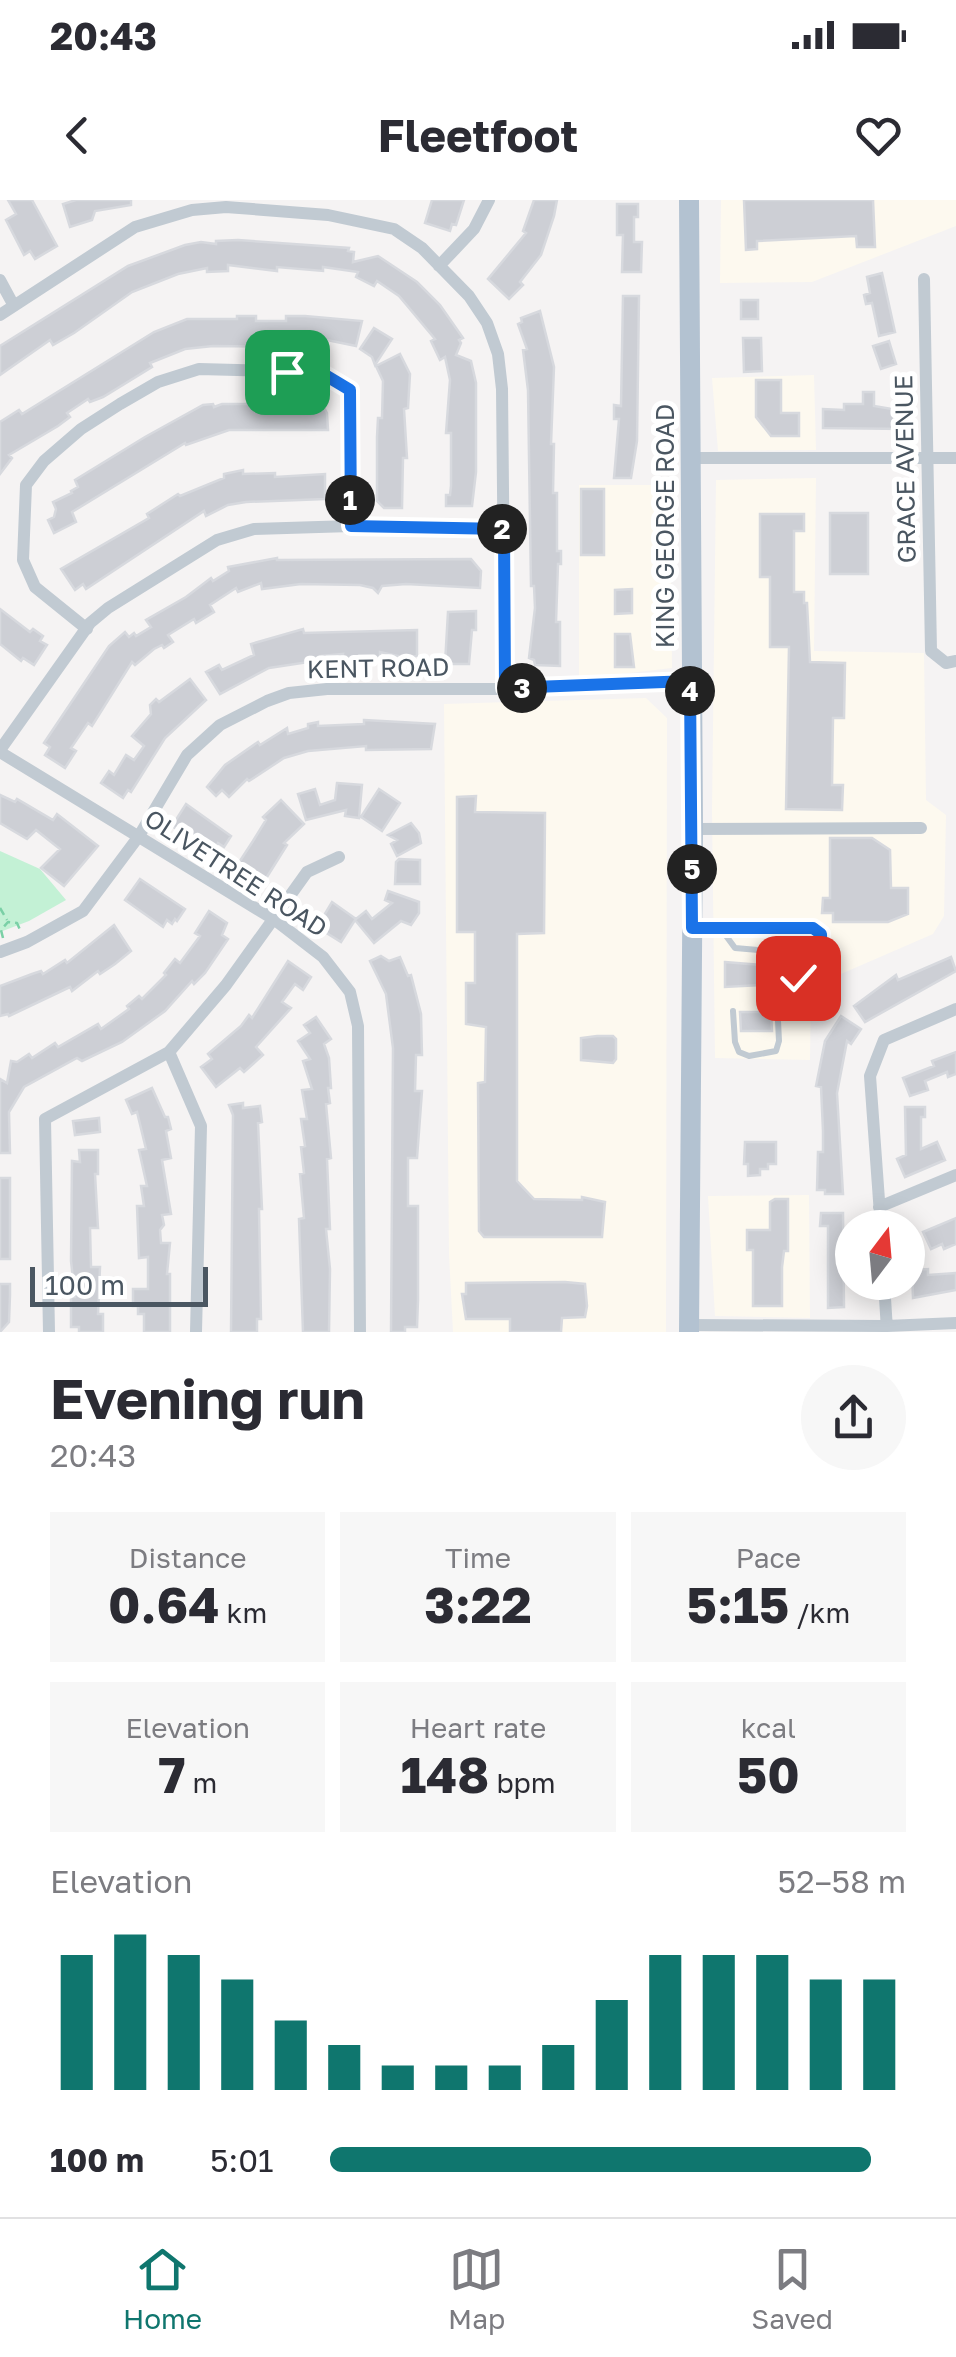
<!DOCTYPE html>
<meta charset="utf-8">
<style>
:root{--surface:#fff;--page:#f7f7f7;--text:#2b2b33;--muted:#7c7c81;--line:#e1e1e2;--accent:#0f766e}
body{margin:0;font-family:"Golos Text",sans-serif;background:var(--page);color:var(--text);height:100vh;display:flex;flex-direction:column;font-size:38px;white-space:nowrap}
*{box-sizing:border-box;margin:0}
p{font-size:32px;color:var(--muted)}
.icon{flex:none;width:55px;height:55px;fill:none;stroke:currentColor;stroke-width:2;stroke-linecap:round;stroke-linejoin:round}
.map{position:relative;height:1132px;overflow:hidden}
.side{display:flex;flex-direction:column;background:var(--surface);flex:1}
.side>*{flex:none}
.needle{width:65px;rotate:16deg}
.controls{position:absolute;left:835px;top:1010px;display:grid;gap:20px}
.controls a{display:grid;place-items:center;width:90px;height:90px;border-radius:50%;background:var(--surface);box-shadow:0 5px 25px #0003;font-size:50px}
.scale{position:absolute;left:30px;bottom:25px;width:178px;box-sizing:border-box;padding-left:10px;border:5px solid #4a5661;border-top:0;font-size:28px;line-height:35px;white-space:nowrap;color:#4a5661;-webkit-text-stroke:8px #fff;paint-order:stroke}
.pin{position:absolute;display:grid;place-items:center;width:85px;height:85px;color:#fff;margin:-42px;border-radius:20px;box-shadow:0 5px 15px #0006}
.km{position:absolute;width:50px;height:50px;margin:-25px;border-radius:50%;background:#222;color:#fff;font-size:28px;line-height:50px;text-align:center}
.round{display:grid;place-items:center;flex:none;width:105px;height:105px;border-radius:52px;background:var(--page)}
.overview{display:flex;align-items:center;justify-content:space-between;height:170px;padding:0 50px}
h1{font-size:55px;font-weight:700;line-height:75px}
.stats{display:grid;grid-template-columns:repeat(3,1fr);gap:15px;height:170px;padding:10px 50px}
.stats div{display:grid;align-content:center;border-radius:0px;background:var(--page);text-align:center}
.stats b{font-size:50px;font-weight:700}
.stats small{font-size:28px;font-weight:400}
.stats p{font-size:28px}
.chart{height:280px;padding:20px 50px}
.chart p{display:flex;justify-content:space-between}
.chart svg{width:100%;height:180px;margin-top:10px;stroke:var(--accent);stroke-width:6}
ul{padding:0 50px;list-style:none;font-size:32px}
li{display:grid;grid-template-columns:160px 120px 1fr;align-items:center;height:75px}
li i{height:25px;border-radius:12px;background:var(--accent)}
.status{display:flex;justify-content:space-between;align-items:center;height:70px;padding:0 50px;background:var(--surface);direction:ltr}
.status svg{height:28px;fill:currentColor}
header{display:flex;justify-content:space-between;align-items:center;height:130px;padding:0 50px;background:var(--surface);font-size:45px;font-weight:700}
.dock{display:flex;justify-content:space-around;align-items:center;height:140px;border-top:2px solid var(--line);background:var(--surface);font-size:28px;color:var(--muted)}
.dock a{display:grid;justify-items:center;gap:5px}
.dock .selected{color:var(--accent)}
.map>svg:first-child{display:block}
.commercial{fill:#fdf9ef}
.green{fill:#c3f1d5}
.building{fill:#cdcfd5;stroke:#d7d9de;stroke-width:2.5}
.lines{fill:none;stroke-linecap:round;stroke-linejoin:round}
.path{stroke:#7ad0a6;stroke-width:2.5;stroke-dasharray:8 5;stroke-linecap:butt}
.service{stroke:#c1cad2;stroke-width:6}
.minor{stroke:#c1cad2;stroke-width:12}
.primary{stroke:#b3c2d1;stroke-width:20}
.route-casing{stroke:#fff;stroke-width:20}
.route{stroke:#1a73e8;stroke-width:12}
.labels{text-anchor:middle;stroke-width:10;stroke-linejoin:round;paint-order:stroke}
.street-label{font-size:25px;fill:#4a5661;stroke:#fff}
</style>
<div class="status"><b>20:43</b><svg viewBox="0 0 49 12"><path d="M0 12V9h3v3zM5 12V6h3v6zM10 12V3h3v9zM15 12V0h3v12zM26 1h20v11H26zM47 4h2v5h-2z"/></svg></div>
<header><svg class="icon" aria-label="back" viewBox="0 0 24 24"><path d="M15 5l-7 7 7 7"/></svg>Fleetfoot<svg class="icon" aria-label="heart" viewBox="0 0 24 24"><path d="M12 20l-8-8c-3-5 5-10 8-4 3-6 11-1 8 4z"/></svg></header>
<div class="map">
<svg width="956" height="1132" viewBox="0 0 956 1132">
<rect width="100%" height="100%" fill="#f5f3f3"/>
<path class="commercial" d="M721,0H956V26L812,82L720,83Z
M814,175L816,250L718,251L712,178Z
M816,278L814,451L924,453L926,600L946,615L944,716L933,734L811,787L810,860L715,858L712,611L716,280Z
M579,285H670L672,468L579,479Z
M646,498L667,518L666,1132H453L449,1054L444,504Z
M809,995L810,1118L715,1116L708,996Z"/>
<path class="green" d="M0,651L40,669L66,700L29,721L0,732Z"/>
<path class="building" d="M8,0H32L57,46L35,59L30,51L24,55L6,20L16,14Z
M76,0H131V5L95,11L92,20L70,27L63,4Z
M432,0H464L456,25L452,24L450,31L425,23Z
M534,0H557L554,16L541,55L520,82L523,85L509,99L488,79L526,33L523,31Z
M744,0H873L875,47H857L856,36L757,41V49L746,50Z
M617,4H638V17H634V42H642L641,72H622L623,35H617Z
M238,40L349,48L348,51L354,52L353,62L378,56L417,82L440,105L463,138L459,140L461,143L456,155L471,161L476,183V272L472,306H446V295H450L451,286V233H446L450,180L445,157L440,160L431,141L435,139L399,96L377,81L374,86L356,77L358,72L323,67V71L277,67V71L228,65V71L207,72V68L178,74L132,92L74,133L53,145L50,140L0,175V146L128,66L185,45L201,42L216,44V41Z
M882,73L895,132L879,136L872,103L866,104L864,95L870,93L867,77Z
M623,96H639L637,241L631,278H614L619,219H614V205L621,206Z
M741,100H758V119H741Z
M540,111L554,167L551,244H554L553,293H557V351H561V364H558L556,422H560V466L535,465L534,460L529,458L535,408L534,386H531L528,190L523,150L527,149L518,124L522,122L521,118Z
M237,116H256V121H286V116H305L362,121L356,146L327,140L308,142L297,147L213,146L185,149L150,163L152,167L103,197L90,202L88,199L67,213L70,217L58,226L9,255L12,258L0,274V222L19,210L22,214L154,132L187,119H237Z
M374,128L392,139L375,165L372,157L360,149Z
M743,138H761L762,171L744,172Z
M889,141L896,164L881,169L873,146Z
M400,154L410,174L408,208L404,209L407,258H403L402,308H384L377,301V237L378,218H382L383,181L376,166Z
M756,180H781V213H799V236H771L756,217Z
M863,192H874V206L904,211V229L823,228V209L844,210V204H863Z
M213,204L214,207L222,204H322L327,213L328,230H229L186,245L185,243L72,312L76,322L54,333L48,320L54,317L56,309L53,302L72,293L71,291L78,287L75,280L145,237L203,205Z
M243,270V274L275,273V277L325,274V299L246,302L228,305L206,316L204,311L86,389L83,384L75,390L61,369L149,318L147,314L178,294L180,296L224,278V274Z
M581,289H604V355H581Z
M830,313H868V374H830Z
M760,314H804V331H794V392H804V403H807L810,462L845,463L844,518H833L832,585H843L842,610L786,609L789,447H770V377H760Z
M277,358V360L471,359L481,371L480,388L406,384L382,386L378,393L373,388L360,385L301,384L262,389L261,383L238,392L236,388L210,405L214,412L196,423L194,419L168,435L173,442L164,448L162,445L154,449L135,465L132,462L92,526L88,523L71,548L76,551L65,568L45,555L50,547L44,543L109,446L125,432L129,437L134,433L136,436L151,427L146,420L186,397L211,378L213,381L229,371L228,367Z
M632,389V413L615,414V390Z
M0,409L30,432L33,429L43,436L40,441L47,445L34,465L23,458L21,461L0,444Z
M476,411V430H472L469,464H445L448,412Z
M303,429L304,433L417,430V456L398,459V456L380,452V459L342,458L343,454L322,456V460L269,468L220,494L206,472L219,465L222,470L254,455L251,444Z
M615,434H630L634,467H615Z
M190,479L206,500L165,538L131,592L128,590L123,598L101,583L109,571L114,575L126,555L134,560L144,546L132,536L151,514L150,505L156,499L159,502Z
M364,520L435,524L431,549L366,550V546L308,551L284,558L249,581L247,579L229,597L222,590L216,596L207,587L225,565L258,542L260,545L287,528L288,534L308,528V524L318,522V526L364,524Z
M337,583L362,585L359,618L345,616L346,610L306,620L298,594L315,589L320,605L335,600Z
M379,589L400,603L382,631L361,617Z
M0,595L15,602L17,599L53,620L57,614L98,646L64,686L41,668L60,649L36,630L27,639L0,623Z
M476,596L475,612L545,613L544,733L517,734V981L534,999L582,1000V997L605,1002L602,1037H484L479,1031L478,883L485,882L486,827L466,824V783H475V732H457V597Z
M281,600L304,624L284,643L287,645L265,680L259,677L254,686L229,671L234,662L238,664L253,641L266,620L263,617Z
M186,604L231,636L224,647L218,643L213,652L172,626Z
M411,623L419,633L421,643L397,656L391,644L397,640L388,635Z
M830,638H872L890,650L891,688H908V714L888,722H833V713H822L823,698H830Z
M399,659L420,660V684H395L396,662Z
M140,679L185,709L177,721L175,719L172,724L167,720L163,727L125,700Z
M388,691L419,702V713L411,725L401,721L374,743L355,720L341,742L317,727L332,702L356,719L366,711L372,719L392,703L385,700Z
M209,711L227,723L222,735L228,739L205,773L194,784L192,781L165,811L122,842L82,861L77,858L24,887L9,912L10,953H0V879L7,883L11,861L17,862L29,854L32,858L55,843L58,847L98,824L101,829L129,809L127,806L139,796L142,799L166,775L164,773L175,759L180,763L200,736L195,733Z
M114,725L131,751L115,764L100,774L98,771L72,791L70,787L9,816L8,814L0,816V786L32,774L41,771L43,774L65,760L67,763Z
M381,756L389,761L400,757L408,776L411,775L421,814L422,855H416L415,891H422L417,958H408V1006H418V1100L417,1127H405V1132H391L393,848L386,794L370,761Z
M951,757L956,771L865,822L854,806L896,775L898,780Z
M288,761L311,777L303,790L295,784L282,802L291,808L256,847L263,855L244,872L240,868L216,887L201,867L212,859L208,854L241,826L249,815L252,818Z
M725,762L761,765V785L725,787Z
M740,812H771L772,831H741Z
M841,816L861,829L851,844L847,841L837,893L843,994H825V990H817L818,952H823V931L821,887L816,886L825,841Z
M316,817L331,839L324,844L329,858L331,888H328L330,903L326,904L331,958L327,959L330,1029H326L330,1069L329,1132H303L299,1019L304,1018L300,974L304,973L301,947L305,946L301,919H307L302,890L312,889L303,861L310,859L298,841L310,833L304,825Z
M597,836H613L616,839V859L613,863L581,860V838Z
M956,852V874L948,877L947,872L925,881L928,890L910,896L903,878L934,866L932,861Z
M152,888L165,917H168L171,929L166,931L171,958L162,960L171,1014L162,1015L164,1025L160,1030L161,1043H170L167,1074H170V1132H144V1114H138V1106H133V1089H148V1057L139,1058L137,1006H144L141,986H147L139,950L146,949L137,912L132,914L126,900Z
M243,903V908L260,906L262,922L258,923L262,1009H259L261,1119H257V1132H231L233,915L229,905Z
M905,907H925V917H921V949L937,942L945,960L905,977L897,959L906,955Z
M99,918L100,932L75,935L73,921Z
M745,942H776V964H768V969H760V975L748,976V964H744Z
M79,950H98V974H95L98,1028H90L91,1067H100L98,1114H103V1132H79V1127H71V1097H75L71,1061L72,961L80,962Z
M0,978H10V1059H0Z
M775,999H788V1051H784L782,1067V1106H753V1050H747V1030H770V1002Z
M821,1013H843L844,1107L828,1108V1026H820Z
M956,1018V1044L944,1049L942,1044L931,1049L923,1032Z
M928,1069V1075L956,1073V1090L913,1098L912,1070Z
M565,1082L585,1084L587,1106L585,1117L562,1118L561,1132H510V1119H466L462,1094H466V1083Z
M0,1084H10V1095L9,1122L0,1132Z"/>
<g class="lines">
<path class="path" d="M0,708L7,720
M3,738L1,730L8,722L17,723L21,732"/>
<path class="service" d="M697,728L721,729L735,748L770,751L772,790L777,800L779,841L776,851L749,856L739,852L735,842L733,811
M721,729L813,728L821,734V767L797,778"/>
<path class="minor" d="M439,66L474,29L489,0
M924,79L931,451L946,463L956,461
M0,80L14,106
M0,115L135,27L192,10L226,7L328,15L394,29L422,48L469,96L487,123L498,154L502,189L505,489
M691,258H956
M87,429L35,387L23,360L26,285L44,261L81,229L120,204L158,182L199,169L320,172L350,190L351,326
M0,550L90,423L108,408L217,340L254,329L351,326L503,329
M0,552L275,720L323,757L350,792L358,826L360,1132
M693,629L921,628
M0,752L27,742L83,711L139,636L187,555L220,525L267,501L289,493L327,489H505L690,481
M169,852L201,926L196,1132
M879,1007L956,975
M881,1028L870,876L884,840L956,809
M884,1082L887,1130
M689,1125L887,1126L956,1123
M49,1132L45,919L169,852L226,785L307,672L339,657"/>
<path class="primary" d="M689,0L693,629L689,1132"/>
</g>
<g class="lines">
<g class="route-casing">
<path id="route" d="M287,172H320L350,190L351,326L504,329L505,488L690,481L692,728H813L821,734L822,768L798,778"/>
</g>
<use href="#route" class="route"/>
</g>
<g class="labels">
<g class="street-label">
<text transform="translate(905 269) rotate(-91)" y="9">GRACE AVENUE</text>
<text transform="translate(665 326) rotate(-90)" y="9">KING GEORGE ROAD</text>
<text transform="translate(378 468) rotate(-1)" y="9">KENT ROAD</text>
<text transform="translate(236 673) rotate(33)" y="9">OLIVETREE ROAD</text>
</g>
</g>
</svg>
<div class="controls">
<a><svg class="needle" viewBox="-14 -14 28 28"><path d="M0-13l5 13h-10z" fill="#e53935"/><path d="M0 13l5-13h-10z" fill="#7c7c81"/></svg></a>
</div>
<div class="scale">100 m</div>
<div class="pin" style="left:287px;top:172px;background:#1e9e55"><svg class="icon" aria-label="arrive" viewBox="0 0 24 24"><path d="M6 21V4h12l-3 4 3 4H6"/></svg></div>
<div class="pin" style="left:798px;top:778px;background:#d93025"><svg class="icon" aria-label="check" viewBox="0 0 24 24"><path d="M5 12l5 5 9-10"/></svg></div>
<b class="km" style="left:350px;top:300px">1</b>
<b class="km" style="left:502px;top:329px">2</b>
<b class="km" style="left:522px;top:488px">3</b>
<b class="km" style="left:690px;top:491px">4</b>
<b class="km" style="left:692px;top:669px">5</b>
</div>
<section class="side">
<div class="overview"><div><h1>Evening run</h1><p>20:43</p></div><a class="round"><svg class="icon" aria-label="share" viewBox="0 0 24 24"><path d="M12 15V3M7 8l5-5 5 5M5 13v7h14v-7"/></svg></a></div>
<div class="stats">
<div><p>Distance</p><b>0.64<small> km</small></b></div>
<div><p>Time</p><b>3:22</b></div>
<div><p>Pace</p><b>5:15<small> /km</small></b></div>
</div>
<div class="stats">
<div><p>Elevation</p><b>7<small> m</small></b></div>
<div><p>Heart rate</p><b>148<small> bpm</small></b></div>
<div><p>kcal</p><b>50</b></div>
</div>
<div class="chart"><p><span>Elevation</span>52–58 m</p>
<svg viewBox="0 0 160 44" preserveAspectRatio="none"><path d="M5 44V11M15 44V6M25 44V11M35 44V17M45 44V27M55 44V33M65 44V38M75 44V38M85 44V38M95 44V33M105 44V22M115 44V11M125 44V11M135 44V11M145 44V17M155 44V17"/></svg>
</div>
<ul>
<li><b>100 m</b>5:01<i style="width:94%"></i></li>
</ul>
</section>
<nav class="dock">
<a class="selected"><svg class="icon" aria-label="home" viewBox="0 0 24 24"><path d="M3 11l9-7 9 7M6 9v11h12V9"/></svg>Home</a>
<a><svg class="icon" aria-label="map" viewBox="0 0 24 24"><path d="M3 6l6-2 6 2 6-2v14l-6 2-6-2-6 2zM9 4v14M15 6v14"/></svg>Map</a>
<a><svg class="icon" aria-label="saved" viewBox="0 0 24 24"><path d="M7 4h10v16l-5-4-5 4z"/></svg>Saved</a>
</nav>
